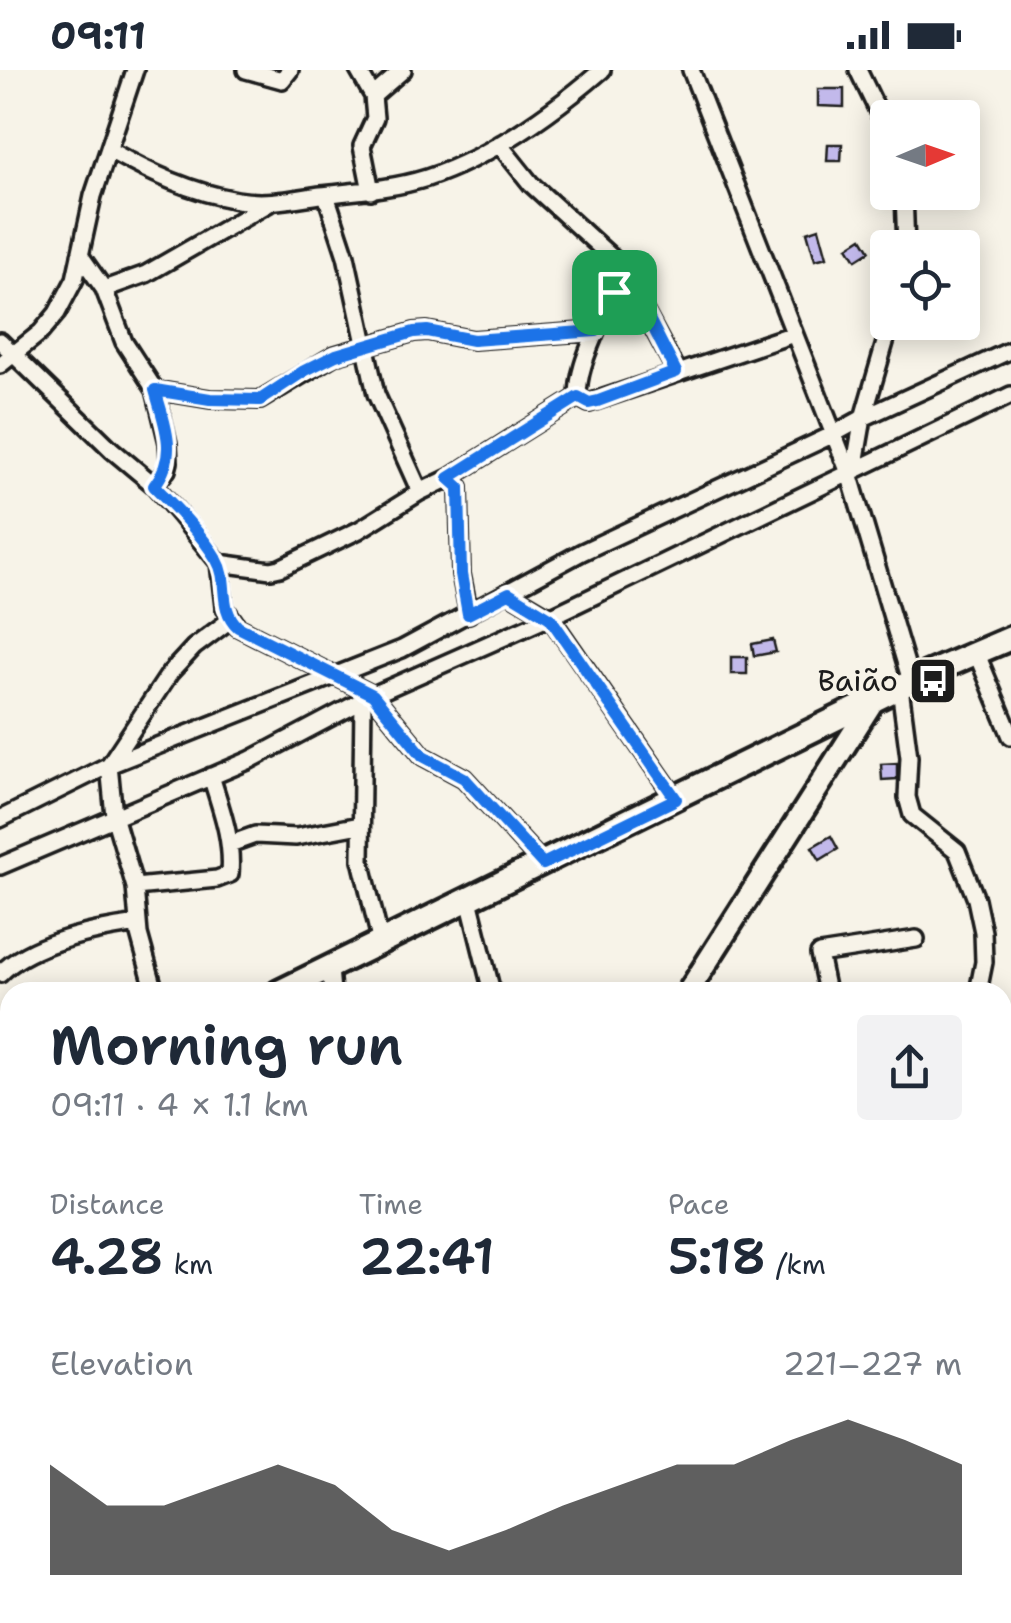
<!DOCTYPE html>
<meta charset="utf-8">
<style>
:root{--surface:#fff;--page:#f2f2f3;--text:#1f2937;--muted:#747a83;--accent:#1c1c1c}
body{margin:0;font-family:"Shantell Sans",sans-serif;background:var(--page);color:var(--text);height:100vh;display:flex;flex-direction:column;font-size:38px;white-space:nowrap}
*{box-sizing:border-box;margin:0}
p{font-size:32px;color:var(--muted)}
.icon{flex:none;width:55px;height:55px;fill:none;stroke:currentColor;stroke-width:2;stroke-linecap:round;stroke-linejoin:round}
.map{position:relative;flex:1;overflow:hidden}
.details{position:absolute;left:0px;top:912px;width:1012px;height:642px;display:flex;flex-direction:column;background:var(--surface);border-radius:30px 30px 0 0;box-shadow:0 5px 25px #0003}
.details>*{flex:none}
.needle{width:65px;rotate:88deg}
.controls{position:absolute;left:870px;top:30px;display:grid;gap:20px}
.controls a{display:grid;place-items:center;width:110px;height:110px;border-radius:10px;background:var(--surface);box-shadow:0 5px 25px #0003;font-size:50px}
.pin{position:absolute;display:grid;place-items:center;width:85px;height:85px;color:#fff;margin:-42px;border-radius:20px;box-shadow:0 5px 15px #0006}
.round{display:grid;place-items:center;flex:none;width:105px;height:105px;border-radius:10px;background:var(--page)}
.head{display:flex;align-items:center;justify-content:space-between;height:170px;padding:0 50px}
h1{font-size:55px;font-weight:600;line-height:75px}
.stats{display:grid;grid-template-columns:repeat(3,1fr);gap:15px;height:170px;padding:10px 50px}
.stats div{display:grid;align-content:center}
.stats b{font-size:50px;font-weight:600}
.stats small{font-size:28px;font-weight:400}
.stats p{font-size:28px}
.chart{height:280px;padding:20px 50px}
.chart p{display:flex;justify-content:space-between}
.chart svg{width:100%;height:180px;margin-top:10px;fill:var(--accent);opacity:.7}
.status{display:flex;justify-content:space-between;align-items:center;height:70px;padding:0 50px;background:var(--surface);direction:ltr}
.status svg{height:28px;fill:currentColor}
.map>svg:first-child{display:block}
.green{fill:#b6ebad;stroke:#698464;stroke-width:2.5}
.building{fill:#c2b9eb;stroke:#1c1c1c;stroke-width:2.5}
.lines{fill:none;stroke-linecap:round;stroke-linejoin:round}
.minor-casing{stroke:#1c1c1c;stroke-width:22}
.tertiary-casing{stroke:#1c1c1c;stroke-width:28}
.secondary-casing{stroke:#1c1c1c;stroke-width:30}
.minor{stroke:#f7f3e8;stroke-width:15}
.tertiary{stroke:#f7f3e8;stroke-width:20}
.secondary{stroke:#f7f3e8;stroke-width:22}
.route-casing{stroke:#fff;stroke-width:20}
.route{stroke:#1a73e8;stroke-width:12}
.labels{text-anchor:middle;stroke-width:10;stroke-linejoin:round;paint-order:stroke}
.poi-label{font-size:30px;fill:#1c1c1c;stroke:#f7f3e8;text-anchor:end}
</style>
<div class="status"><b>09:11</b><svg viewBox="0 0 49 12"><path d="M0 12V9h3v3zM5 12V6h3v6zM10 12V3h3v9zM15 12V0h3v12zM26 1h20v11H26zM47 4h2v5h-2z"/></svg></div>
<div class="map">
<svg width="1011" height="1553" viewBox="0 0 1011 1553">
<rect width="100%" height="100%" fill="#f7f3e8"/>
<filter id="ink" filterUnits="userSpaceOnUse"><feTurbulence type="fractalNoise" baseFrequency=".01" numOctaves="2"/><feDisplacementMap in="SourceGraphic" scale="20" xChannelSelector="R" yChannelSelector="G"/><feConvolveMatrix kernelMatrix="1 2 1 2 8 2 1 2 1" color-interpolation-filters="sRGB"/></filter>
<g filter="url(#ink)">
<path class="green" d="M416,1545H979L974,1553H411Z"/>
<path class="building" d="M818,19H844V37L818,36Z
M828,74H842L841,91H827Z
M819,158L827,187L815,190L807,162Z
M862,168L870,181L856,190L848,177Z
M773,570L776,582L754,586L752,574Z
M731,587H747V604H731Z
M897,693V709L882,710L881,694Z
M831,766L838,779L820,790L812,777Z"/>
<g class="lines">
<g class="minor-casing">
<path id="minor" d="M246,0L282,10L290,0
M358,0L373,26L375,48L362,76L371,121
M691,0L849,403L911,611
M858,0L888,62
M373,26L403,0
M499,74L531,114L619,194L677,302
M109,80C150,103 191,122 237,130C265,135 293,129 321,125C356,121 392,119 427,108C490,87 552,43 602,0
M904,122L906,178
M326,125L346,186L376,324L420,422
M80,185L104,219L124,272L155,320L168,373L169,392L167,400L154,415
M104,219L146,204L268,134
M596,261C587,283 578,303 578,327L589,333L794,264
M0,271L112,380L154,415L179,444L219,493L224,537L238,557L373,625L423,686L464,708L543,794
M0,295L41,262L57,243L75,209L93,126L135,0
M155,320L210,329L260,330L335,285L414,262L427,261L473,270L596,261L625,201
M854,400L863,348L1011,280
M449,408L578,327
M219,493L271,500L280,498L359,460L420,422L449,408L459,417L461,504L469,544
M509,523L550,547L676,729
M976,582L1011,666
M900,618L909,687L907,727L912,745L957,781L976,829L983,862L984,892L978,922
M363,631L361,790L381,873
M0,749L109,695L402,579L582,482L832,365L863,348L891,252
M230,774L255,765L296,767L360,755
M0,796L250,690L373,625L550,547L1011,325
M135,817L217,809L230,804C233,769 221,739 211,706
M469,830L492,922
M330,898L332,922
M0,904C30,872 96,860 138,854
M155,922L139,864L135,817L114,746L109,695L170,603L194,577L230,550
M827,922L819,884L916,869
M1002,1070L1011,1099
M1002,1183L1011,1133
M1002,1228L1011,1233
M1002,1336L1011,1348
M0,1345L10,1368
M0,1436L10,1420
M53,1553L73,1545"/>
</g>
<g class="tertiary-casing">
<path id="tertiary" d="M688,922L872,633
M321,1553L325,1545"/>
</g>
<g class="secondary-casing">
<path id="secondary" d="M279,922L929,603L1011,568
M0,1046L10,1042"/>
</g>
<use href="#minor" class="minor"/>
<use href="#tertiary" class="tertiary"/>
<use href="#secondary" class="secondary"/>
</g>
</g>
<g class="lines" filter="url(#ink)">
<g class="route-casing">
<path id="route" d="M625,202L676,302L598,331L589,333L578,327L449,408L459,417L461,504L468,544L509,523L550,548L676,729L543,794L464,708L423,686L373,625L238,557C217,537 230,512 217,490C201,463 175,437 154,416C179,384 165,356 155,320L210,329L260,330L304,301L336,285L414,262L427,261L473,270L596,261Z"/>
</g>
<use href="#route" class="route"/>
</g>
<defs>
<g id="bus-square" transform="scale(2.5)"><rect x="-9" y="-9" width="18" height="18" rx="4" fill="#1c1c1c" stroke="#f7f3e8"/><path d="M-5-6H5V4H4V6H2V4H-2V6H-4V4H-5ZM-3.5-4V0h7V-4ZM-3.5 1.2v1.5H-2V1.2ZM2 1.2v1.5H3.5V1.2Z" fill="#fff"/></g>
</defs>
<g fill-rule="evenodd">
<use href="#bus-square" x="933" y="611"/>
</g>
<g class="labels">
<g class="poi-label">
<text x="898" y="621">Baião</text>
</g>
</g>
</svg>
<div class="controls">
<a><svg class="needle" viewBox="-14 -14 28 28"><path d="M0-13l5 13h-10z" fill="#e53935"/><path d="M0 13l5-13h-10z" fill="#747a83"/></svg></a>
<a><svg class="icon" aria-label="locate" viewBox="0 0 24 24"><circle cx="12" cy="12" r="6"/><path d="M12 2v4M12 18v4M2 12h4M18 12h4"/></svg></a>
</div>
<div class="pin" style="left:614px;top:222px;background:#1e9e55"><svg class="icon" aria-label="arrive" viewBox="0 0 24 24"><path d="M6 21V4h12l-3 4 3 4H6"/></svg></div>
<section class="details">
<div class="head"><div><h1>Morning run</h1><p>09:11 · 4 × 1.1 km</p></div><a class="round"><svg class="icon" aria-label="share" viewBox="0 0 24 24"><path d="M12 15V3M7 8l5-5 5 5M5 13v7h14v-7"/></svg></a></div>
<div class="stats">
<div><p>Distance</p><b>4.28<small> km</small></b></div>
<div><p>Time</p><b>22:41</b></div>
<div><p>Pace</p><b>5:18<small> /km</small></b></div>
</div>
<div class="chart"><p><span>Elevation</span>221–227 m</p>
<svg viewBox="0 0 160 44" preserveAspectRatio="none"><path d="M0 44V17L10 27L20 27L30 22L40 17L50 22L60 33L70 38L80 33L90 27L100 22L110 17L120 17L130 11L140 6L150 11L160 17V44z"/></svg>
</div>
</section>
</div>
